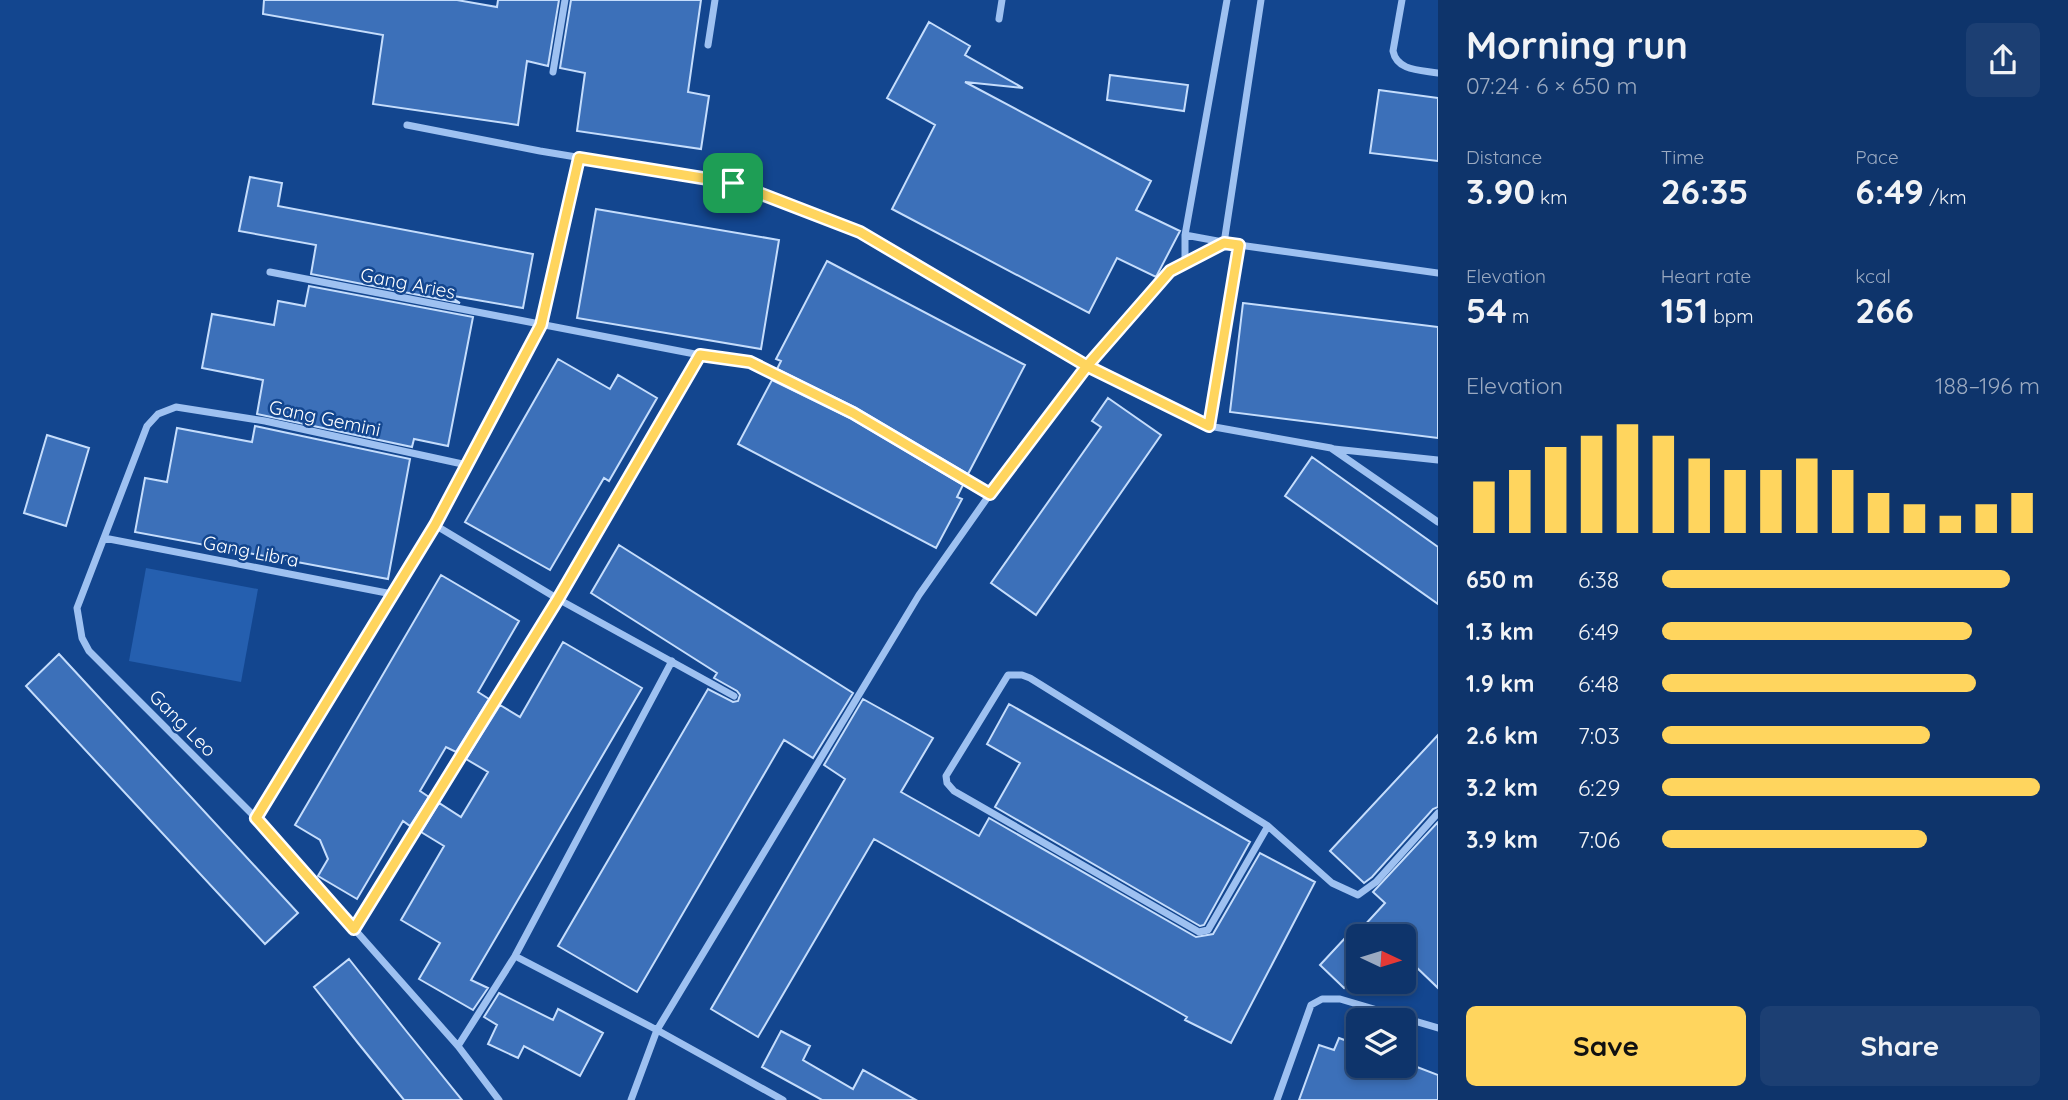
<!DOCTYPE html>
<meta charset="utf-8">
<style>
:root{--surface:#0e346b;--page:#1c3f73;--text:#f1f3f6;--muted:#9baac1;--line:#2e4f7e;--accent:#ffd55e}
body{margin:0;font-family:Quicksand,sans-serif;background:var(--page);color:var(--text);height:100vh;display:flex;flex-direction:column;font-size:26px;white-space:nowrap}
*{box-sizing:border-box;margin:0}
p{font-size:23px;color:var(--muted)}
.icon{flex:none;width:38px;height:38px;fill:none;stroke:currentColor;stroke-width:2;stroke-linecap:round;stroke-linejoin:round}
.map{position:relative;flex:1;overflow:hidden}
.drawer{display:flex;flex-direction:column;background:var(--surface);width:630px}
.drawer>*{flex:none}
.needle{width:46px;rotate:94deg}
.buttons{position:absolute;left:1346px;top:924px;display:grid;gap:14px}
.buttons a{display:grid;place-items:center;width:70px;height:70px;border-radius:10px;background:var(--surface);box-shadow:0 4px 10px #0003,0 0 0 2px var(--line);font-size:35px}
.pin{position:absolute;display:grid;place-items:center;width:60px;height:60px;color:#fff;margin:-30px;border-radius:14px;box-shadow:0 4px 10px #0006}
.round{display:grid;place-items:center;flex:none;width:74px;height:74px;border-radius:10px;background:var(--page)}
.summary{display:flex;align-items:center;justify-content:space-between;height:119px;padding:0 28px}
h1{font-size:38px;font-weight:700;line-height:52px}
.stats{display:grid;grid-template-columns:repeat(3,1fr);gap:10px;height:119px;padding:7px 28px}
.stats div{display:grid;align-content:center}
.stats b{font-size:35px;font-weight:700}
.stats small{font-size:19px;font-weight:400}
.stats p{font-size:19px}
.chart{height:196px;padding:14px 28px}
.chart p{display:flex;justify-content:space-between}
.chart svg{width:100%;height:126px;margin-top:7px;stroke:var(--accent);stroke-width:6}
.cta{display:flex;gap:14px;margin-top:auto;padding:14px 28px}
.cta a{flex:1;height:80px;border-radius:10px;background:var(--accent);color:#111;font-size:28px;font-weight:700;line-height:80px;text-align:center}
.cta a+a{background:var(--page);color:var(--text)}
ul{padding:0 28px;list-style:none;font-size:23px}
li{display:grid;grid-template-columns:112px 84px 1fr;align-items:center;height:52px}
li i{height:18px;border-radius:9px;background:var(--accent)}
main{display:flex;flex:1;min-height:0}
.map>svg:first-child{display:block}
.green{fill:#255faf}
.building{fill:#3c70b9;stroke:#c5ddfc;stroke-width:2}
.lines{fill:none;stroke-linecap:round;stroke-linejoin:round}
.street{stroke:#9ec1f1;stroke-width:7}
.route-casing{stroke:#fff;stroke-width:14}
.route{stroke:#ffd55e;stroke-width:9}
.labels{text-anchor:middle;stroke-width:5;stroke-linejoin:round;paint-order:stroke}
.street-label{font-size:19px;fill:#fff;stroke:#13468f}
</style>
<main>
<div class="map">
<svg width="1438" height="1100" viewBox="0 0 1438 1100">
<rect width="100%" height="100%" fill="#13468f"/>
<path class="green" d="M146,568L258,589L241,682L129,661Z"/>
<path class="building" d="M264,0H457L497,7L498,0H559L548,66L527,61L518,125L373,104L383,35L263,14Z
M571,0H701L688,92L709,96L701,149L577,131L585,73L560,68Z
M929,22L970,46L965,55L1023,88L965,82L1151,181L1136,210L1180,231L1156,277L1117,258L1089,313L892,209L935,125L887,98Z
M1110,75L1188,85L1184,111L1107,100Z
M1379,90L1438,98V161L1370,153Z
M250,177L282,183L278,206L533,254L523,308L448,295L460,303L311,274L316,245L239,231Z
M596,209L779,240L761,349L577,318Z
M827,261L1025,365L968,474L856,408L777,369L781,361L776,359Z
M309,286L473,317L448,446L414,439L412,447L257,414L263,380L202,368L212,314L274,325L278,301L305,306Z
M1243,303L1438,327V438L1230,412Z
M558,359L610,389L618,375L657,398L609,481L604,478L550,570L465,522Z
M772,380L850,418L963,485L957,497L962,499L936,548L738,444Z
M1108,398L1161,435L1036,615L991,583L1101,427L1092,421Z
M255,426L410,459L388,579L135,532L145,478L167,482L177,428L252,442Z
M47,435L89,448L66,526L24,513Z
M1312,457L1438,547V604L1285,496Z
M619,545L853,693L813,758L784,740L637,992L558,946L708,689L733,702L738,701L740,695L737,691L714,678L717,673L591,593Z
M441,575L519,621L478,692L489,699L456,752L446,747L420,791L429,797L410,826L403,821L357,899L318,876L328,859L320,840L295,825Z
M563,642L642,688L471,980L488,988L473,1010L419,979L440,943L401,920L444,846L421,832L439,803L461,817L488,772L466,759L500,705L520,717Z
M59,654L298,913L265,944L26,686Z
M863,699L933,738L901,792L979,836L989,818L1196,937L1213,934L1260,853L1315,882L1231,1043L1185,1020L1187,1017L874,839L758,1037L711,1009L845,779L824,765Z
M1009,704L1250,842L1204,925L1200,926L995,807L1020,763L987,744Z
M1438,735V807L1433,809L1372,877L1364,883L1330,851Z
M1438,822V988L1413,964L1404,974V936H1358V972L1344,988L1320,965L1347,936L1351,940L1385,903L1373,892Z
M349,959L407,1032L462,1100H404L358,1043L314,987Z
M499,993L553,1020L558,1009L603,1033L580,1076L524,1046L518,1058L488,1044L497,1025L484,1017Z
M781,1031L810,1046L803,1060L853,1089L863,1070L916,1100H822L762,1067Z
M1339,1038L1358,1045V1066H1404V1062L1438,1075V1100H1299L1319,1045L1334,1050Z"/>
<g class="lines">
<path class="street" d="M1402,0L1393,51C1397,71 1420,70 1438,73
M999,19L1002,0
M708,45L715,0
M553,72L565,0
M407,125L540,151L733,183L860,232L1087,366L1137,392L1209,426L1331,448L1438,522
M1185,235L1239,245L1438,273
M1185,263V235L1227,0
M270,272L700,355L750,362L853,413L990,494
M1209,426L1239,245
M1334,449L1438,460
M467,465L265,421L176,407L158,414L147,426L77,608L82,638L89,651L256,818L458,1046L499,1100
M435,525L558,599L734,696
M104,538L392,594
M256,818L435,525L541,325L579,158
M1268,826L1208,930L1199,932L954,791L947,783L946,776L1008,675H1022L1030,678L1268,826L1332,883L1358,895L1376,882L1438,813
M354,929L558,599L700,355
M515,956L657,1030L783,1100
M458,1046L515,956L672,661
M631,1100L657,1030L919,595L990,494L1087,366L1169,271L1224,243L1261,0
M1277,1100L1311,1005L1322,999H1340L1438,1028"/>
</g>
<g class="lines">
<g class="route-casing">
<path id="route" d="M733,183L579,158L541,325L435,525L256,818L354,929L558,599L700,355L750,362L853,413L990,494L1087,366L1209,426L1239,245L1224,243L1170,271L1087,366L860,232L733,183"/>
</g>
<use href="#route" class="route"/>
</g>
<g class="labels">
<g class="street-label">
<text transform="translate(408 283) rotate(11)" y="7">Gang Aries</text>
<text transform="translate(325 418) rotate(12)" y="7">Gang Gemini</text>
<text transform="translate(251 551) rotate(11)" y="7">Gang Libra</text>
<text transform="translate(183 723) rotate(45)" y="7">Gang Leo</text>
</g>
</g>
</svg>
<div class="buttons">
<a><svg class="needle" viewBox="-14 -14 28 28"><path d="M0-13l5 13h-10z" fill="#e53935"/><path d="M0 13l5-13h-10z" fill="#9baac1"/></svg></a>
<a><svg class="icon" aria-label="layers" viewBox="0 0 24 24"><path d="M12 4l9 5-9 5-9-5zM3 14l9 5 9-5"/></svg></a>
</div>
<div class="pin" style="left:733px;top:183px;background:#1e9e55"><svg class="icon" aria-label="arrive" viewBox="0 0 24 24"><path d="M6 21V4h12l-3 4 3 4H6"/></svg></div>
</div>
<section class="drawer">
<div class="summary"><div><h1>Morning run</h1><p>07:24 · 6 × 650 m</p></div><a class="round"><svg class="icon" aria-label="share" viewBox="0 0 24 24"><path d="M12 15V3M7 8l5-5 5 5M5 13v7h14v-7"/></svg></a></div>
<div class="stats">
<div><p>Distance</p><b>3.90<small> km</small></b></div>
<div><p>Time</p><b>26:35</b></div>
<div><p>Pace</p><b>6:49<small> /km</small></b></div>
</div>
<div class="stats">
<div><p>Elevation</p><b>54<small> m</small></b></div>
<div><p>Heart rate</p><b>151<small> bpm</small></b></div>
<div><p>kcal</p><b>266</b></div>
</div>
<div class="chart"><p><span>Elevation</span>188–196 m</p>
<svg viewBox="0 0 160 44" preserveAspectRatio="none"><path d="M5 44V26M15 44V22M25 44V14M35 44V10M45 44V6M55 44V10M65 44V18M75 44V22M85 44V22M95 44V18M105 44V22M115 44V30M125 44V34M135 44V38M145 44V34M155 44V30"/></svg>
</div>
<ul>
<li><b>650 m</b>6:38<i style="width:92%"></i></li>
<li><b>1.3 km</b>6:49<i style="width:82%"></i></li>
<li><b>1.9 km</b>6:48<i style="width:83%"></i></li>
<li><b>2.6 km</b>7:03<i style="width:71%"></i></li>
<li><b>3.2 km</b>6:29<i style="width:100%"></i></li>
<li><b>3.9 km</b>7:06<i style="width:70%"></i></li>
</ul>
<div class="cta"><a>Save</a><a>Share</a></div>
</section>
</main>
